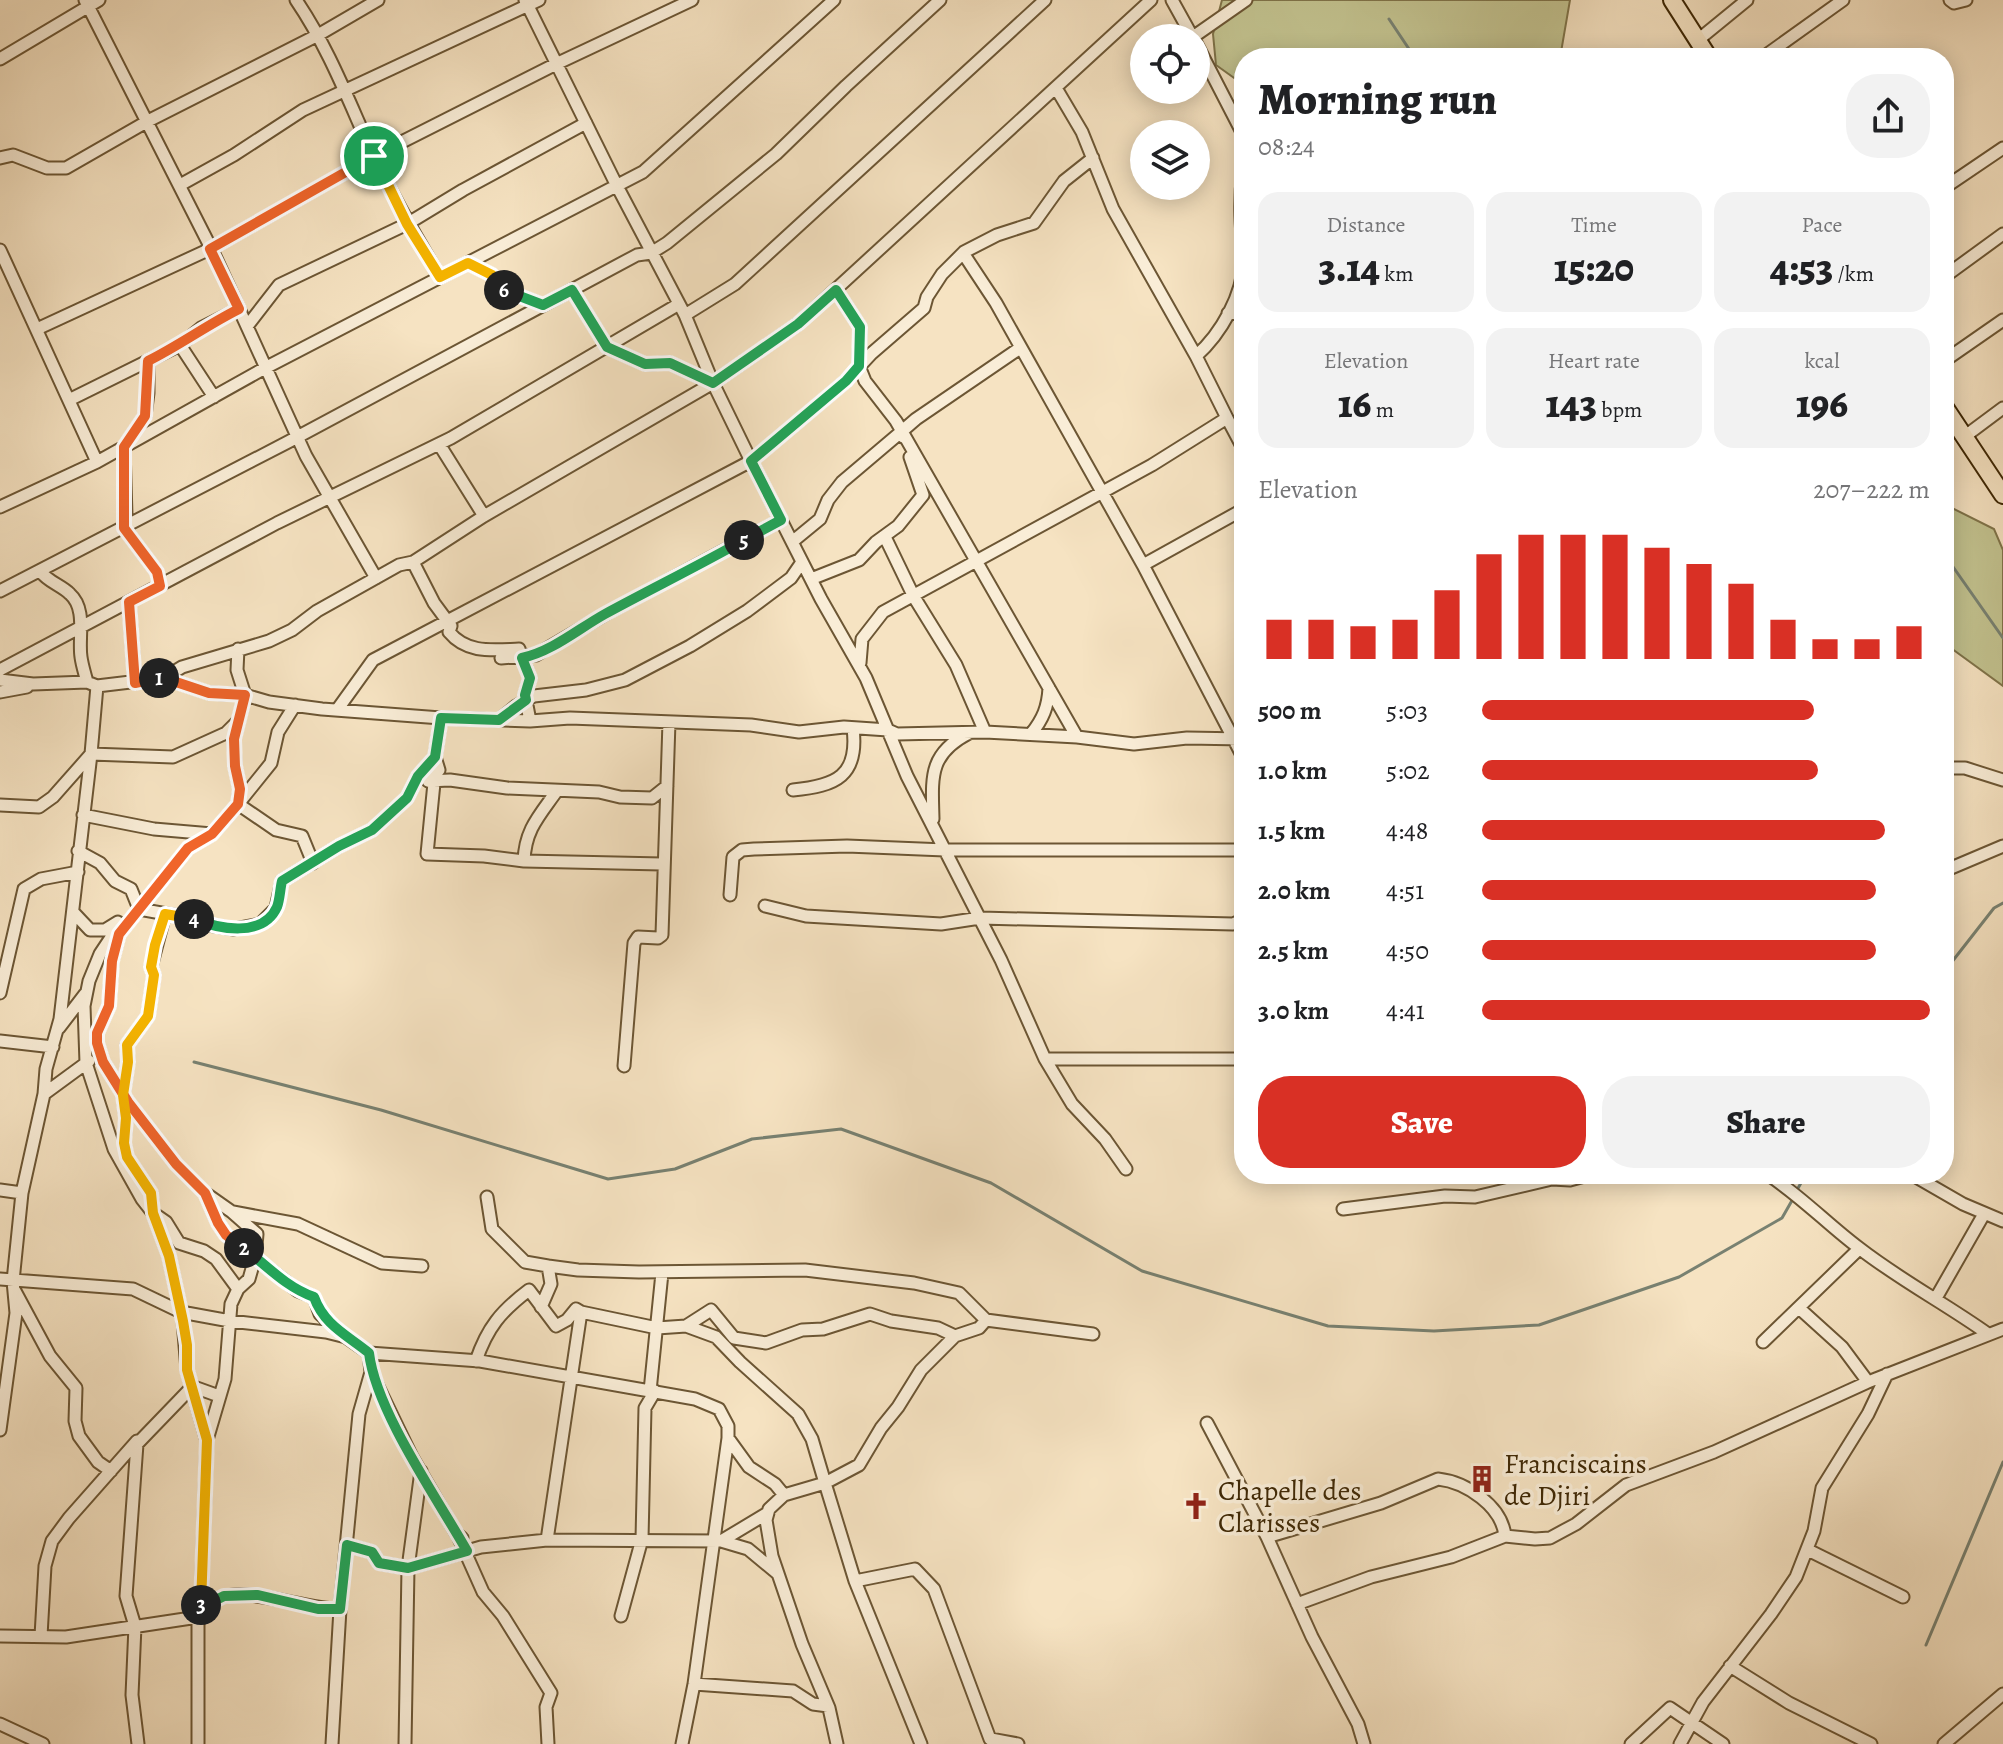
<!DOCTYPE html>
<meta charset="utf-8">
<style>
:root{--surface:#fff;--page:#f2f2f2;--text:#202124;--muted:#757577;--accent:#d93025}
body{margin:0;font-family:Alegreya,serif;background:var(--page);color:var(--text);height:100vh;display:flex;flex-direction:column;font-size:30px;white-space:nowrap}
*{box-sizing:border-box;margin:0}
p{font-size:26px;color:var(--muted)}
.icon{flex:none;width:44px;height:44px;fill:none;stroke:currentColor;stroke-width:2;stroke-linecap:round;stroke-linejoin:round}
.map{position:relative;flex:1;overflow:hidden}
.details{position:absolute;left:1234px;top:48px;width:720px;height:1136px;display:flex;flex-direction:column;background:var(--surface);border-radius:32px;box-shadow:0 4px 20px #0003}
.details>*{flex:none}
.fabs{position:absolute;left:1130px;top:24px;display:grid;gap:16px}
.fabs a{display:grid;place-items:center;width:80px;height:80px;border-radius:50%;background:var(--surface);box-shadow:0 4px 20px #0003;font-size:40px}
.pin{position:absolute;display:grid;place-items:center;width:68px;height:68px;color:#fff;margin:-34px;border:4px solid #fff;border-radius:50%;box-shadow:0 2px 8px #0007}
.km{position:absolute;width:40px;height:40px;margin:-20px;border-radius:50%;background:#222;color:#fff;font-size:22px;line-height:40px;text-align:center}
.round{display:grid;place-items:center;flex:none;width:84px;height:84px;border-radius:32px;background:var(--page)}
.overview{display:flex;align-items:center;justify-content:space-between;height:136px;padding:0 24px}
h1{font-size:44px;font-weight:800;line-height:60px}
.metrics{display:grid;grid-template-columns:repeat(3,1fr);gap:12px;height:136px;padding:8px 24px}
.metrics div{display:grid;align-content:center;border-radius:20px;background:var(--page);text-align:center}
.metrics b{font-size:40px;font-weight:800}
.metrics small{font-size:22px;font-weight:400}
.metrics p{font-size:22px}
.chart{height:224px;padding:16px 24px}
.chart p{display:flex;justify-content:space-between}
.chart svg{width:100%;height:144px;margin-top:8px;stroke:var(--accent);stroke-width:6}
.primary-button{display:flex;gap:16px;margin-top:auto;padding:16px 24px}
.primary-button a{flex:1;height:92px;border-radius:32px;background:var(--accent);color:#fff;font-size:32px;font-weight:800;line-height:92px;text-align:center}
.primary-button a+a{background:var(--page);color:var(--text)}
ul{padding:0 24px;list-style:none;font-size:26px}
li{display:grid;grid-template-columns:128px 96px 1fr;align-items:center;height:60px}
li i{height:20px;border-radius:10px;background:var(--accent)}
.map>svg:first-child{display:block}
.green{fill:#c2c28f;stroke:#80744a;stroke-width:2}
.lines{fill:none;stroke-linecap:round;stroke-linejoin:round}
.stream{stroke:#788171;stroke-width:3}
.minor-casing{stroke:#6c5634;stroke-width:15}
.highway-casing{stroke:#3e2704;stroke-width:20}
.minor{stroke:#f9edd7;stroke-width:11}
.highway{stroke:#f6e3c2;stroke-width:16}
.split-1-casing{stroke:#fff;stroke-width:16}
.split-2-casing{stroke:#fff;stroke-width:16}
.split-3-casing{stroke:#fff;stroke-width:16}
.split-4-casing{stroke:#fff;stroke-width:16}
.split-5-casing{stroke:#fff;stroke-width:16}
.split-6-casing{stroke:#fff;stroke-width:16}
.split-7-casing{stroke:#fff;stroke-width:16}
.split-1{stroke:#f0652b;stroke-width:10}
.split-2{stroke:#f0652b;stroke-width:10}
.split-3{stroke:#22a559;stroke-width:10}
.split-4{stroke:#f5b400;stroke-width:10}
.split-5{stroke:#22a559;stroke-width:10}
.split-6{stroke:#22a559;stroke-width:10}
.split-7{stroke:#f5b400;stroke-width:10}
.labels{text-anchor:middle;stroke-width:7;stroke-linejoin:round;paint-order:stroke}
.poi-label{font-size:28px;fill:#3e2704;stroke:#f9edd7;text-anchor:start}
</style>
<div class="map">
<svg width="2003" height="1744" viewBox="0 0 2003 1744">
<rect width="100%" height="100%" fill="#f6e3c2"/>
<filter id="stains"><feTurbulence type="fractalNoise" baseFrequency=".0025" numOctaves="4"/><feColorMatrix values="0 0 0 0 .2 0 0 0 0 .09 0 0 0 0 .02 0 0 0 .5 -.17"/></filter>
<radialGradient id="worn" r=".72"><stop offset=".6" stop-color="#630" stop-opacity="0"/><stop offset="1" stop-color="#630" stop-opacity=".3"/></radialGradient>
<path class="green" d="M1222,0H1570L1560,58H1244V85L1216,65L1213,34Z
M1944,504L1994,529L2003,550V686L1944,643Z"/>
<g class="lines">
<path class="stream" d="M1389,19L1415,58
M1944,554L2003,638
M1944,972L1994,908L2003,903
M194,1062L381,1110L608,1179L675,1169L752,1139L841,1129L991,1183L1142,1271L1328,1326L1434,1331L1539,1325L1679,1277L1782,1218L1794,1197
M1797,1190L1806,1174
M1926,1645L2003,1462"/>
<g class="minor-casing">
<path id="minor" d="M85,0L214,254L306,456L376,578
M296,0C330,50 350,105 375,159C395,200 417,239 440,277
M525,0L617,186L685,315L713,383L751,461L821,599L866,678L907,776L1001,960L1045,1059L1072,1104L1105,1139L1126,1169
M1172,0L1193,38
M1950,0L1954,3L1966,0
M1193,37L1246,0
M1698,40L1747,0
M1196,43L1244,136
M1762,58L1843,0
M0,59L99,0
M1056,88L1082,132L1113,209L1196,356
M1244,146C1241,154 1244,162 1243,171C1239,203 1241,227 1244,259
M0,158L13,155L47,168H66L148,121L318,35L378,0
M180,185L234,155L303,110L539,0
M1944,188L2003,148
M0,250L97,462
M963,253L996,303L1143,565L1244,759
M468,263L492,275L504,290L543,305
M1944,277L2003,234
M572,290L607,347L645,364L670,363L713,383
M836,290L860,327L859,366L865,381L896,421L1077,737
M1228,313L1244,314
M685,315L735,284L1045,0
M248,325L279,285L407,224L463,190L586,123
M37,329L210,249L374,156L556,64L692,0
M148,361V393L145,416L124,447L126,516L124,528L157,572L160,586
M1944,361L2003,320
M214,397L180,345L201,328L239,309
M69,400L180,345
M1227,418L1244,450
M903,437L901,432L916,419L1020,348
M1964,437L2003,408
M439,444L484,516
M0,507L97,462L265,368L643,172L834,0
M885,537L914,597L956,665L985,732
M792,542L820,519L828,500L842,482L901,432
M413,562L434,603L451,626L449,632C467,654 493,650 519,649L530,678L525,695L530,721
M1143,565L1244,509
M40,571C48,582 61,585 70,594C87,609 78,638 81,657C82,665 85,674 87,682
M811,579L859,560L876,542L898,526L923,495L910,457
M0,591L288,442L637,255L651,253L667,243L776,154L846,86L940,0
M129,602L135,683
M501,658L536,655L609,612L781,520
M860,663L862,639L883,612L1152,465L1227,418L1196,356C1221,334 1243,295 1244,261
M0,670L277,523L451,438L679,304
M164,678L209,693L245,695L269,702L322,709L441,718L530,721L570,718L751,725L799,732L844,727L888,730L897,734L985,732L1077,737L1134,744L1187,738L1244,739
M0,680L33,684L87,682L97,686L164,678L182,667L269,641L292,630L317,611L399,565L413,562L484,516L713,383L798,324L1151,0
M0,692L27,687
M295,705L278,732L271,763L238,804L276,830L302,836L313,863
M337,710L373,660L751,461L846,381L872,353L924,308L927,297L942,274L964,252L997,235L1034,223L1064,181L1093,158
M441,718L435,757L439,770L428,781L434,783L427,854L484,856L524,861L662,864
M499,720L516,706L534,696L586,690L625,680L690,646L747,611L791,578L802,562
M1031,734C1043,719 1048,707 1049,688
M1944,768H1965L2003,780
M428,781L450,780L507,788L599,792L620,797L652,798L667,786
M793,790C836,786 859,776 853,728
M0,805L39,807L53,797L91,754L173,757L226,733L238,721
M83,815L154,829L212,834
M933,819C932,778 928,754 969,733
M78,851L100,863L115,881L131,889L139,909L189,918L209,925L234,929L260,924L276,908L282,881L339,846L372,830L407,798L418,776L435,757
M524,861C525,830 539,816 556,792
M1944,871L2003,846
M730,895L733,857L742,850L754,849L847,846L945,850H1244
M765,906L806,916L941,924L980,918L1233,924L1244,919
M73,912L90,930H105L118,922
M165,914L151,967L154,975L148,1016L127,1045L128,1062L123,1095L126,1118L124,1143L127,1157L151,1193L153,1213L166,1222L179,1243L204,1251L216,1259L238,1289
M116,930L100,954L89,981L84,1006L86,1063L114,1149L142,1199L153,1213L169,1256L183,1321L187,1370L206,1438
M0,993L24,889L41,879L78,872
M59,1028L85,994
M0,1041L53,1047
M1045,1059H1244
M624,1066L634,943L638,937L658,938L662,935L669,722
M44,1094L89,1061
M1767,1174C1801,1196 1827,1224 1859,1248C1900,1280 1946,1304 1988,1334
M1911,1174L1963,1204L2003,1221
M0,1190L22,1193
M205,1193L232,1212L257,1234L255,1258L298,1291L314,1297L320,1314L343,1334
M487,1197L492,1229L525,1262L548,1266L551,1284L541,1307
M1343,1209L1445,1196L1475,1197L1552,1179L1570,1180L1592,1174
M233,1212L298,1224L382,1263L422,1266
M548,1266L578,1270L639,1272L805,1270L914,1283L959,1293L986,1320
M0,1279L133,1289L181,1312L230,1321L326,1332L346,1337L369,1353L480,1361L695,1399L719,1409L728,1426V1438L694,1684L682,1744
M15,1291L50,1356L76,1388L75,1421L79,1436L98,1462L111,1471
M1936,1298L1984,1214
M1800,1309L1842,1347L1868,1382
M686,1326L716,1337L740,1362L798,1414L812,1439L825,1483L859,1465L881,1428L898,1407L921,1370L955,1336L979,1328L986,1320L1093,1334
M1763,1342L1859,1249
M476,1361C487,1328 501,1311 529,1290L556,1326L567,1320L576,1309L581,1312
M371,1372L412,1457L456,1533L462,1538
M650,1391L662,1273
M1207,1423L1267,1537L1312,1637L1358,1724L1364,1744
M0,1430L16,1313L13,1281L22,1193L44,1094L46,1069L60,1019L91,754L97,686
M728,1438L749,1467L775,1484L784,1495
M458,1536L483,1592L503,1616L551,1693L546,1707L548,1744
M1267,1537L1381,1503L1438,1479C1466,1482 1502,1506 1505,1536
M547,1540L721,1541L748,1549L777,1573
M721,1541L766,1514
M347,1545L372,1552L379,1563L408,1568L481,1547L547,1540L581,1312L657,1328L686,1326L711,1310L734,1338L766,1343L802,1330L823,1329L870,1314L891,1321L938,1328L955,1336
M1808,1550L1903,1597
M855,1581L915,1569L934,1589L990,1739L998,1744
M1297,1604L1371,1577L1451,1557L1505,1536L1535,1539L1550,1538L1576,1524L1626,1485L1714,1452L1868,1382L2003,1329
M621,1616L642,1539L645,1408L655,1391
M0,1636L66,1637L198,1617L201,1601L207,1440L225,1379L231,1304L238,1289L249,1279L255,1258L226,1235L218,1223L205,1193L176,1164L128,1102L103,1062L97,1043V1033L109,1006L112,961L119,934L188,848L212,834L238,804L240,789L235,766L234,739L245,695L237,670L238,649
M41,1636L45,1566L52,1541L69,1518L137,1441
M1730,1666L1789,1703L1871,1744
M694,1684L793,1691L813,1704L828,1706
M0,1724L43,1744
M991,1739L1018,1744
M138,1744L132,1695L135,1626L126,1596L137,1444L190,1389L194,1387L219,1396
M198,1744V1617C205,1610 212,1600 222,1597C252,1588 305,1609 340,1609
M332,1744L340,1609L359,1414L371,1372L369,1353
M405,1744L408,1568L421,1471
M837,1744L829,1708L802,1644L772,1556L766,1520L769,1509L784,1495L825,1483L855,1581L921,1744
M1631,1744L1670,1708L1723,1744
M1680,1744L1703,1702L1771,1614L1796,1577L1814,1531L1822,1488L1868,1414L1887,1374
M1944,1744L2003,1694"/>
</g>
<g class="highway-casing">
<path id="highway" d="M1672,0L1709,58
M1944,406L2003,495"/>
</g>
<use href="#minor" class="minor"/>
<use href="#highway" class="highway"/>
</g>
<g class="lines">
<g class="split-1-casing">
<path id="split-1" d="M159,678L135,683L129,602L160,586L157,572L124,528V447L145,416L148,361C180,345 207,325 239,309L210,249L374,156"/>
</g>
<g class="split-2-casing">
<path id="split-2" d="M159,678H164L209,693L245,695L234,739L235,766L240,789L238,804L212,834L188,848L119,934L112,961L109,1006L97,1033V1043L103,1062L128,1102L176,1164L205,1193L218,1223L226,1235L244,1248"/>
</g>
<g class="split-3-casing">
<path id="split-3" d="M201,1605L198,1617L214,1601L224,1596L258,1595L318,1609H340L347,1545L372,1552L379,1563L408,1568L467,1551C437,1498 376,1411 369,1353C347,1335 324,1325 314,1297C286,1287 267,1266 244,1248"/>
</g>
<g class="split-4-casing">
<path id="split-4" d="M194,919L165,914L155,945L151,967L154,975L148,1016L127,1045L128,1062L123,1095L126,1118L124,1143L127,1157L151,1193L153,1213L169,1256L183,1321L187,1345V1370L207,1440L201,1605"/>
</g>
<g class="split-5-casing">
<path id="split-5" d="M194,919C219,929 263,938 277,907C280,899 280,889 282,881L339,846L372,830L407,798L418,776L435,757L441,718L499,720L526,700L525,695L530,678L522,658C553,651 578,629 605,614C651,589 698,566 744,540"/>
</g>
<g class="split-6-casing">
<path id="split-6" d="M504,290L543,305L572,290L607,347L645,364L670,363L713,383L798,324L836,290L860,327L859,366L846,381L751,461L781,520L744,540"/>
</g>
<g class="split-7-casing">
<path id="split-7" d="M374,156L407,224L440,277L468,263L492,275L504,290"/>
</g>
<use href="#split-1" class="split-1"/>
<use href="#split-2" class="split-2"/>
<use href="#split-3" class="split-3"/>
<use href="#split-4" class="split-4"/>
<use href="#split-5" class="split-5"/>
<use href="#split-6" class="split-6"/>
<use href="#split-7" class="split-7"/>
</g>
<defs>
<g id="building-bare" transform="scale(2.16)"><path d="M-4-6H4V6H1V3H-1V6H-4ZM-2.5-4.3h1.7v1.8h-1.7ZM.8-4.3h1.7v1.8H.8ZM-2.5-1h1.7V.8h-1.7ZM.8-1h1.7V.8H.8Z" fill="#8f2418" stroke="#f9edd7" stroke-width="2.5" paint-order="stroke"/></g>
<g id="church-bare" transform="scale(2.16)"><path d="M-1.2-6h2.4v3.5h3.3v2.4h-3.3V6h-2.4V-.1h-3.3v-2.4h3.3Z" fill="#8f2418" stroke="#f9edd7" stroke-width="2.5" paint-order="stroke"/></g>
</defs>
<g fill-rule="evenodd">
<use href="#building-bare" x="1482" y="1479"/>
<use href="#church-bare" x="1196" y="1506"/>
</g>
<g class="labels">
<g class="poi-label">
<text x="1504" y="1473">Franciscains<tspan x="1504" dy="32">de Djiri</tspan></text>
<text x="1218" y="1500">Chapelle des<tspan x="1218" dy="32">Clarisses</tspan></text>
</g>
</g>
<rect width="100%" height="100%" filter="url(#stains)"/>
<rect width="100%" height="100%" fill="url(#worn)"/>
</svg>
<div class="fabs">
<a><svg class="icon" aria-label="locate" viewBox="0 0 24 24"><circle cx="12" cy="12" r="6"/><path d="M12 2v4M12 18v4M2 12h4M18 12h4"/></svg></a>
<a><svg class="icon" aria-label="layers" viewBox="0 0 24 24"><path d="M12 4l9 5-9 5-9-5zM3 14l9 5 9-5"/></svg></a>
</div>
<div class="pin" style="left:374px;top:156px;background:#1e9e55"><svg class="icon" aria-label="arrive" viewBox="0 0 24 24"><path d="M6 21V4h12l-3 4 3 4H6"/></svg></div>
<b class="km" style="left:159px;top:678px">1</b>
<b class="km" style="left:244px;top:1248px">2</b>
<b class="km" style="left:201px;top:1605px">3</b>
<b class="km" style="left:194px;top:919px">4</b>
<b class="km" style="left:744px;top:540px">5</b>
<b class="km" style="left:504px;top:290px">6</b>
<section class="details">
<div class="overview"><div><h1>Morning run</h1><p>08:24</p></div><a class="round"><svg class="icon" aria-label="share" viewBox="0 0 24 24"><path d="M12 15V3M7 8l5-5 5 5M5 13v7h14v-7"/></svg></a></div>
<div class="metrics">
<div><p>Distance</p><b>3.14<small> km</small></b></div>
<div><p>Time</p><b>15:20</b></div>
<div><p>Pace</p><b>4:53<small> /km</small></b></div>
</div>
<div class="metrics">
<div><p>Elevation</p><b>16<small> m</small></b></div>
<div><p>Heart rate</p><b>143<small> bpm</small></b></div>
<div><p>kcal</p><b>196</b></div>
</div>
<div class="chart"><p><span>Elevation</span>207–222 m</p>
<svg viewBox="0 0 160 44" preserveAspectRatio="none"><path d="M5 44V32M15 44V32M25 44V34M35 44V32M45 44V23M55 44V12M65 44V6M75 44V6M85 44V6M95 44V10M105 44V15M115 44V21M125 44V32M135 44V38M145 44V38M155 44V34"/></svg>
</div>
<ul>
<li><b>500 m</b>5:03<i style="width:74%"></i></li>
<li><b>1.0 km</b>5:02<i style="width:75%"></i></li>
<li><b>1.5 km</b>4:48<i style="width:90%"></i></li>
<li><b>2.0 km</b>4:51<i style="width:88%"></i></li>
<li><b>2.5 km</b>4:50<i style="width:88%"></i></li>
<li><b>3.0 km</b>4:41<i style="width:100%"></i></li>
</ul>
<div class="primary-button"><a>Save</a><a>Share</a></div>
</section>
</div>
